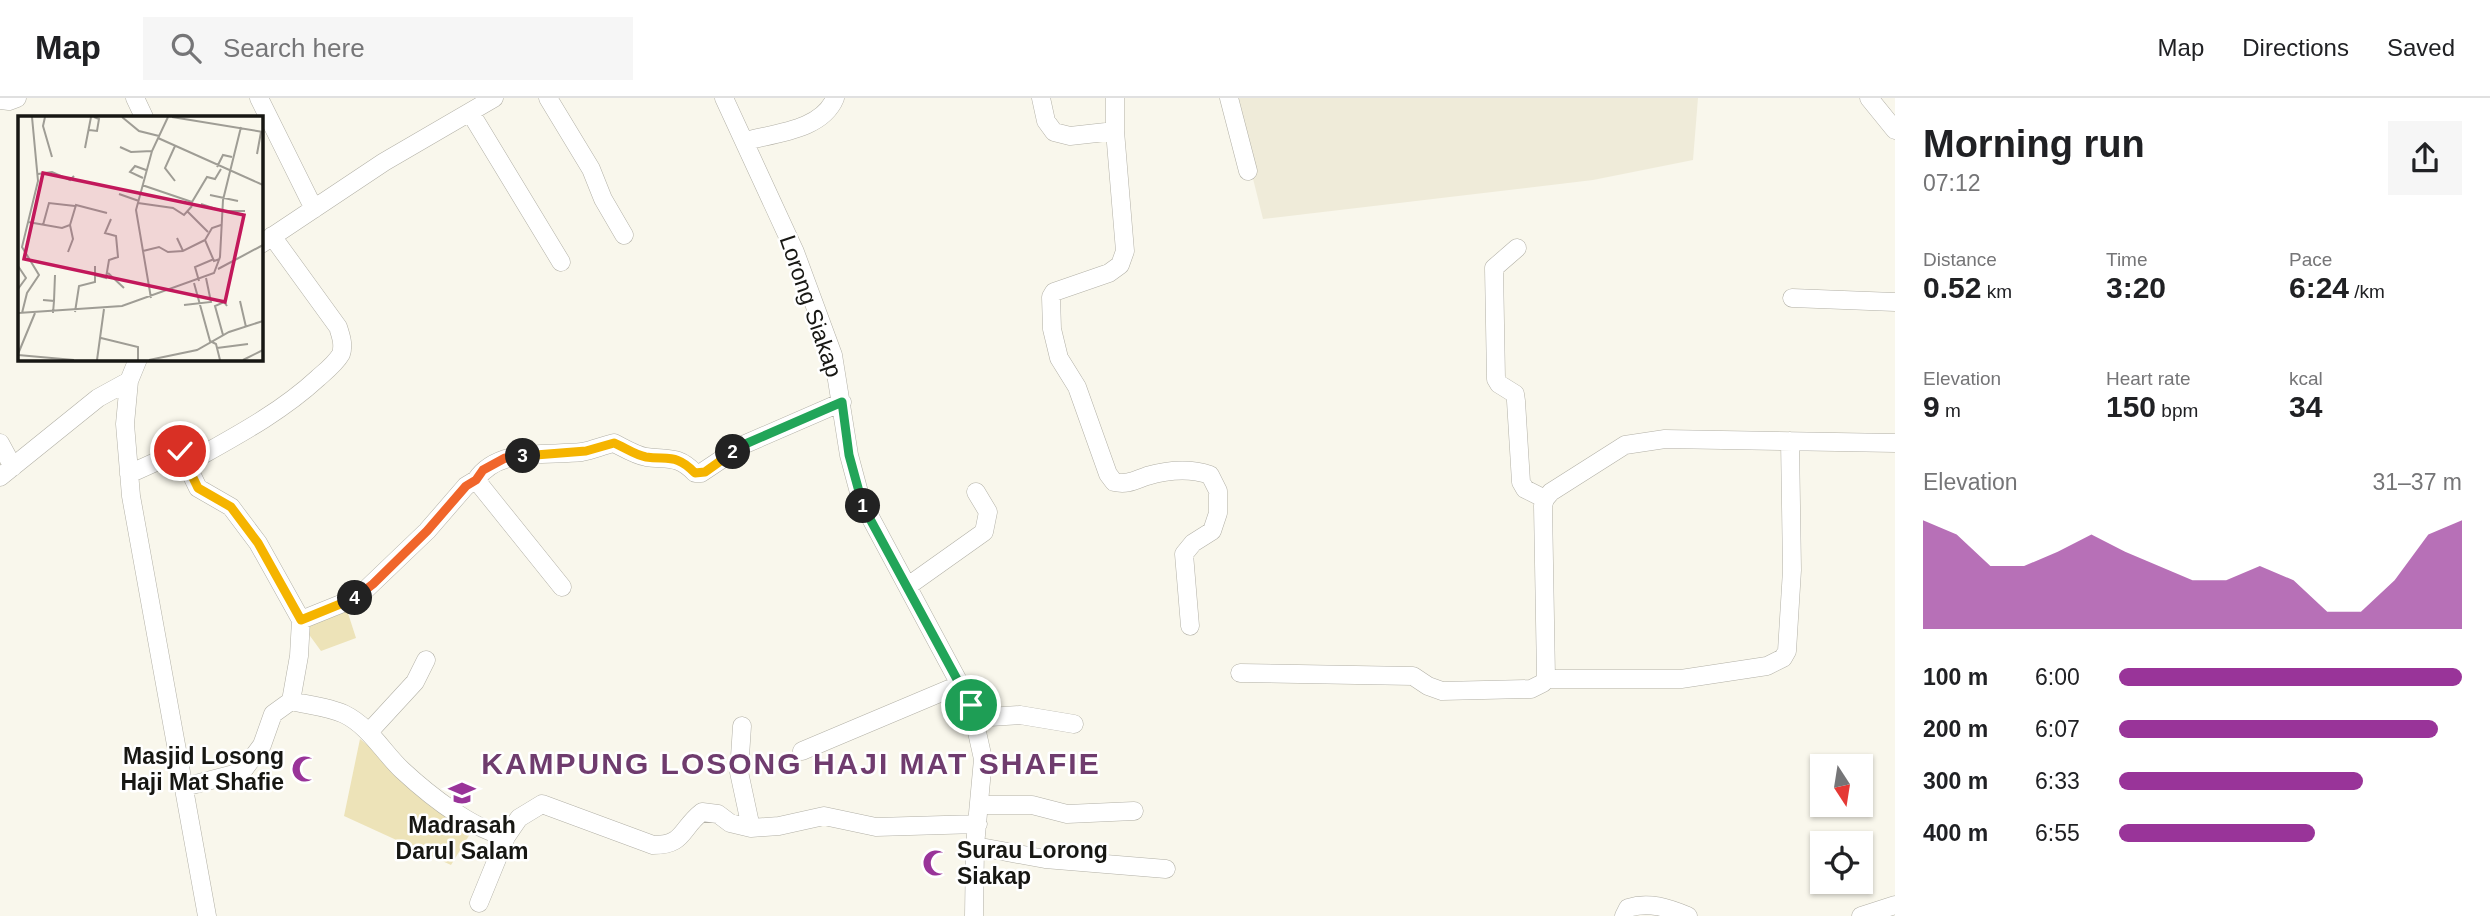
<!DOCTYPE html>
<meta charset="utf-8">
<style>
:root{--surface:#fff;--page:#f6f6f6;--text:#202124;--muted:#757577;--line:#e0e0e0;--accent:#993499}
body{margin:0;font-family:Helvetica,sans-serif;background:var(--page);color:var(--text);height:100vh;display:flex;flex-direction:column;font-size:26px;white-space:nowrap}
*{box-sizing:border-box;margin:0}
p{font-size:23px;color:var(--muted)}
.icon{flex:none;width:38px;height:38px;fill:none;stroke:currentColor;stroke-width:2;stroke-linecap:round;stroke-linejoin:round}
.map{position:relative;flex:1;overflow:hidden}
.sheet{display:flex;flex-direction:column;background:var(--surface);width:595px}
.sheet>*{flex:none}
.needle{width:46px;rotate:168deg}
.tools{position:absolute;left:1810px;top:656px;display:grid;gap:14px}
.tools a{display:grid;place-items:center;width:63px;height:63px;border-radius:0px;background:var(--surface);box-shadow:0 2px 5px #0004;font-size:35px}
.pin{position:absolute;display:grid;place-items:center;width:60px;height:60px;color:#fff;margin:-30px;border:4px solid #fff;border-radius:50%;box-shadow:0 2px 7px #0007}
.km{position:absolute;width:35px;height:35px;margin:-18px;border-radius:50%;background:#222;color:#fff;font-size:19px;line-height:35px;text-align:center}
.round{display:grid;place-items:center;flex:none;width:74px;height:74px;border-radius:0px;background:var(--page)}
.headline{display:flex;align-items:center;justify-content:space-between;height:119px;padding:0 28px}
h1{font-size:38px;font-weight:800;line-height:52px}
.stats{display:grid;grid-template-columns:repeat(3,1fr);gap:10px;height:119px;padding:7px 28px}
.stats div{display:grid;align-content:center}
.stats b{font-size:30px;font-weight:800}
.stats small{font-size:19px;font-weight:400}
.stats p{font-size:19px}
.chart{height:196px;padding:14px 28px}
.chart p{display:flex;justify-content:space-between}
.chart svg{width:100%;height:126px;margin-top:7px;fill:var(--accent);opacity:.7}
ul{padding:0 28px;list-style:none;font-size:23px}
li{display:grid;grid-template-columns:112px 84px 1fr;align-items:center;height:52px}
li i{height:18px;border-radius:9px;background:var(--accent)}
header{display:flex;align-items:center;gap:42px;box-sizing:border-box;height:98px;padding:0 35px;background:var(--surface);border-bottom:2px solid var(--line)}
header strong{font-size:33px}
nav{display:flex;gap:38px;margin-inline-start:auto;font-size:24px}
.search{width:490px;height:63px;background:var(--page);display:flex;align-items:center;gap:18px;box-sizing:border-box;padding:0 24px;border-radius:0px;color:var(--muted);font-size:26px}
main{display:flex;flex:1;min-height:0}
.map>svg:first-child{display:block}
.built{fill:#efebd9}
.green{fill:#ede3b8}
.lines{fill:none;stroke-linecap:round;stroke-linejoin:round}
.minor-casing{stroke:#b2b0a6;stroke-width:19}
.minor{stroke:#fff;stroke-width:18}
.split-1-casing{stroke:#fff;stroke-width:14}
.split-2-casing{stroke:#fff;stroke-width:14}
.split-3-casing{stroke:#fff;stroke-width:14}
.split-4-casing{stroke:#fff;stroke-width:14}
.split-5-casing{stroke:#fff;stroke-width:14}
.split-1{stroke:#22a559;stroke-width:9}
.split-2{stroke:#22a559;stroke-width:9}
.split-3{stroke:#f5b400;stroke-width:9}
.split-4{stroke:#f0652b;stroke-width:9}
.split-5{stroke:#f5b400;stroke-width:9}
.labels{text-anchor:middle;stroke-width:5;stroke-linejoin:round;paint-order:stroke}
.street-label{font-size:23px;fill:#171713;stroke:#fff}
.poi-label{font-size:23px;font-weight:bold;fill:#171713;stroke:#fff;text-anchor:end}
.district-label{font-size:30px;font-weight:bold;letter-spacing:2px;fill:#6f3c6e;stroke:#fff}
.inset-road{fill:none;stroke:#9f9d95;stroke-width:2}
.view{fill:#c2185b;fill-opacity:0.15;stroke:#c2185b;stroke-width:3.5}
.inset-edge{fill:none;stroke:#171713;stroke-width:3.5}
</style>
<header>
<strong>Map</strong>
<div class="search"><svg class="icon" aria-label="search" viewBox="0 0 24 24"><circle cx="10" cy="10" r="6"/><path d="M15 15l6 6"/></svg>Search here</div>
<nav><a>Map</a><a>Directions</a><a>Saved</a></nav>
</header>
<main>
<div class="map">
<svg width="1895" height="818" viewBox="0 0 1895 818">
<rect width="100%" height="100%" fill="#f9f7ec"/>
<path class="built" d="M1233,0H1698L1693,62L1593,82L1263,121Z"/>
<path class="green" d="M346,509L356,540L321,553L305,531L315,521Z
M360,641L473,731L451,767L344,718Z"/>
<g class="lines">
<g class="minor-casing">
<path id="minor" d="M135,0L144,19
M259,0L314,111
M548,0L591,71L603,101L624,137
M724,0L795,154L833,257L849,357L861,402L971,607L983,661L975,748L974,818
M1041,0L1046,23L1054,34L1070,38L1115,33
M1115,0V33L1125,153L1120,167L1109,175L1054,194L1051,199L1052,231L1059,260L1077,289L1108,376L1114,384C1128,387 1135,382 1147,378C1168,372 1190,370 1210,377L1218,393V415L1212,433L1193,445L1184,456L1190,528
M1229,0L1248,73
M1869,0L1895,32
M0,2L9,3L17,0
M470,14L561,164
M745,43C776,35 822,32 835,0
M261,146L384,64L494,0
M1517,150L1494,170L1496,281L1499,286L1515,296L1516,303L1521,384L1525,391L1545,401
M1792,200L1895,204
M138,261L129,283L125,326L131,398L207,818
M0,345L13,369
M186,366C232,340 279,316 318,280C326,273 336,265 341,256C344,247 341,238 338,229L272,138
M129,376L180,353L198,390L231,409L258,445L301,522L299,558L291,603L273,616L262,647L242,674L184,689
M0,379L98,300L129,283
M476,382C498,349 548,358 582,354C593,352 604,347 614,345C624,350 635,357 646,359C668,362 678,357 695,375H701L743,347L842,304
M908,488L984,434L988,414L976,394
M301,522L358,499L427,433L466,388L476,382L562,489
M1240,575L1413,578L1428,588L1442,593L1531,591L1543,585L1546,579L1543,408L1545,401L1551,394L1625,347L1665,341L1895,345
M1545,581H1681L1767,568L1783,560L1787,553L1792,472L1790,343
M291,603C308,607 329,609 344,616C369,628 383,654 402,672C430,698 470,729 506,739
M974,620L1020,617L1074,626
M742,628L739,674L751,730
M369,634L415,584L426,562
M802,653L961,586
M979,707H1032L1067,716L1134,713
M975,748L1045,761L1166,771
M479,805L506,739L519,720L542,706L653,747C685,747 680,731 702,714L718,716L730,725L751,730L779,728L824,718L876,729L978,726
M1624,818L1628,810C1649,803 1668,810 1688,818
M1861,818L1895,807"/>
</g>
<use href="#minor" class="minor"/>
</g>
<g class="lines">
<g class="split-1-casing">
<path id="split-1" d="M863,408L971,607"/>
</g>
<g class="split-2-casing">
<path id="split-2" d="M733,354L743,347L842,304L849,357L863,408"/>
</g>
<g class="split-3-casing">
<path id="split-3" d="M523,358L586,353L614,345C624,349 635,357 646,359C669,362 677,356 695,375L705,374L733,354"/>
</g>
<g class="split-4-casing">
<path id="split-4" d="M355,500L373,486L427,433L466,388L476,382L483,372L505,360L523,358"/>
</g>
<g class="split-5-casing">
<path id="split-5" d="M180,353L198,390L231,409L258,445L301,522L355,500"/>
</g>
<use href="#split-1" class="split-1"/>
<use href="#split-2" class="split-2"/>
<use href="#split-3" class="split-3"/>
<use href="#split-4" class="split-4"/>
<use href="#split-5" class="split-5"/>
</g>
<defs>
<g id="mosque-bare" transform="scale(2.1)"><path d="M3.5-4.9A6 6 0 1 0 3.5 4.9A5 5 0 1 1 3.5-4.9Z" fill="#993499" stroke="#fff" stroke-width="2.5" paint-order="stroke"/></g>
<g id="school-bare" transform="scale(2.1)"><path d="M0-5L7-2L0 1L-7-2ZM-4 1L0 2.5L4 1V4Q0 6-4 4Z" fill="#993499" stroke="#fff" stroke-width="2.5" paint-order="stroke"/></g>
</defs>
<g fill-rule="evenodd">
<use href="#mosque-bare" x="305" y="671"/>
<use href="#school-bare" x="462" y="695"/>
<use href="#mosque-bare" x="936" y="765"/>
</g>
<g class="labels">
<g class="street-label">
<text transform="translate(811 208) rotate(71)" y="8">Lorong Siakap</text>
</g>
<g class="poi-label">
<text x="284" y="666">Masjid Losong<tspan x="284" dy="26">Haji Mat Shafie</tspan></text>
<text x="462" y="735" text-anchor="middle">Madrasah<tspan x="462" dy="26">Darul Salam</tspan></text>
<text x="957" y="760" text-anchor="start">Surau Lorong<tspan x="957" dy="26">Siakap</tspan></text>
</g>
<g class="district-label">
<text x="791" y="676">KAMPUNG LOSONG HAJI MAT SHAFIE</text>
</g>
</g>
<g transform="translate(18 18)">
<rect width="245" height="245" fill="#f9f7ec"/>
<path class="inset-road" d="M27,1L25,10L34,41M104,1L121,15L141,20M154,1L245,16M71,14L79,15L81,3L76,1M140,22L245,69M102,31L113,36L134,35M67,32L73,1M239,38L243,16M199,51L205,39L214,41M20,58L34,56L52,64L56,60M125,62L112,56L117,50L128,54M157,65L147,52L157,30M124,69L174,86L189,61L197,63L203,53M101,78L121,85M192,79L220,85M120,87L155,92L166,99L174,90M183,88L204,95H227M170,96L190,116M10,106L44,112L52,109L58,89L89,97M25,109L31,87L57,90M159,122L165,135L187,124M125,135L141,131L150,136L165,135M50,136L55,123L52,109M202,143L196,145L187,124L194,112L203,109M0,150L8,162L0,173M200,153L245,129M90,157L106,172M77,159L88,162L91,144L100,141L98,120L87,117L93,103M181,165L177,151L196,143M176,167L192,225L198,228L202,244M133,182L118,94L134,35L150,1M25,184L36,185L35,197M36,185L37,159M222,185L228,211M166,189L193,186L188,162M57,196L61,170L77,166V150M0,197L104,190L196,157L202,141L205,84L223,11M4,197L9,177L21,159L4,131L20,65L14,1M205,219L197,190L206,186L209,190M83,222L120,231V244M199,232L230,228M0,238L17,197M0,239L56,244M79,244L86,193M131,244L179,234L211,216L245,205M225,244L245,234"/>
<path class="view" d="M25,57L226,99L207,186L6,143Z"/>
<rect width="245" height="245" class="inset-edge"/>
</g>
</svg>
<div class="tools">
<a><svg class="needle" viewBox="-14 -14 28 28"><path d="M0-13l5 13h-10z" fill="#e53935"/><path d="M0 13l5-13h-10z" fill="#757577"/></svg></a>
<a><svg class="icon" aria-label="locate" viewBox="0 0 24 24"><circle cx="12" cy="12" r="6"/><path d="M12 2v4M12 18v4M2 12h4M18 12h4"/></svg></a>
</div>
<div class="pin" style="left:971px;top:607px;background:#1e9e55"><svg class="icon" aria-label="arrive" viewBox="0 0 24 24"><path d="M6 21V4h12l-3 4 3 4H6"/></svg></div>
<div class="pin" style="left:180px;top:353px;background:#d93025"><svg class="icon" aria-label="check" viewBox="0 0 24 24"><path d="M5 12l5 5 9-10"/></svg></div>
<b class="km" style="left:863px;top:408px">1</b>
<b class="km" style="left:733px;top:354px">2</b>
<b class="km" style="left:523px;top:358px">3</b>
<b class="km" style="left:355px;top:500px">4</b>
</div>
<section class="sheet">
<div class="headline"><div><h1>Morning run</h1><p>07:12</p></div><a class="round"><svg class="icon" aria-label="share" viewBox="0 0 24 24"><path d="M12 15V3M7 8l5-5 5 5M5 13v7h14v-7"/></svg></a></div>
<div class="stats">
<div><p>Distance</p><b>0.52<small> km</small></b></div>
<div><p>Time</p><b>3:20</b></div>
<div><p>Pace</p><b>6:24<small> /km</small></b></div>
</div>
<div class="stats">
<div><p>Elevation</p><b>9<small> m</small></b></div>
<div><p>Heart rate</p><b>150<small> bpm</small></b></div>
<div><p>kcal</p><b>34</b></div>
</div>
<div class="chart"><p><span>Elevation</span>31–37 m</p>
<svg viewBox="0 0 160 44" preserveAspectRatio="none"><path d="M0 44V6L10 11L20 22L30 22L40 17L50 11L60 17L70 22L80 27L90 27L100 22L110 27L120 38L130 38L140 27L150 11L160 6V44z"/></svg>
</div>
<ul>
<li><b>100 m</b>6:00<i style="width:100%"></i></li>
<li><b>200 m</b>6:07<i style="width:93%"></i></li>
<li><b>300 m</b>6:33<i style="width:71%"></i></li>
<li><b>400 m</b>6:55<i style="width:57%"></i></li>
</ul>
</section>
</main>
